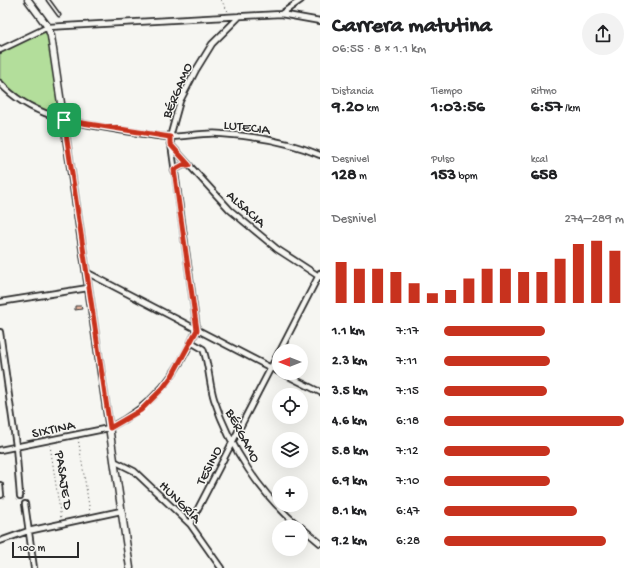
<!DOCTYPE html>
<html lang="es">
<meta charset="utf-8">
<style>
:root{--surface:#fff;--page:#f2f2f2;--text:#202124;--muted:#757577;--accent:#c8321e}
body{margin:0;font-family:"Gochi Hand",sans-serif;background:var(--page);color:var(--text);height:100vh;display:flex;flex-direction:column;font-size:15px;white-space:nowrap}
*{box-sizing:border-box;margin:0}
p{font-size:13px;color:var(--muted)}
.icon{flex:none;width:22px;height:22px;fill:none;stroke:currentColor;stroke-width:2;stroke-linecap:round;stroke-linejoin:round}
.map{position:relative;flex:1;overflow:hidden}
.drawer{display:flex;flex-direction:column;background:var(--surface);width:316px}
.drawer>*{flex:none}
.needle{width:26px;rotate:270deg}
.tools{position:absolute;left:272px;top:344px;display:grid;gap:8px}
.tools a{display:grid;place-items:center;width:36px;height:36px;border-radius:50%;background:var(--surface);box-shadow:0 4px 16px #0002;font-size:20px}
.scale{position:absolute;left:12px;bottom:10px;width:67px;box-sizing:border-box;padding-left:4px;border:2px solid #2b2b2b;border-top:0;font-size:11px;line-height:14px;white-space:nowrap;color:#2b2b2b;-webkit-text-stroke:3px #f6f6f2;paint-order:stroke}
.pin{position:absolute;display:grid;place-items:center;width:34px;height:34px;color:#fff;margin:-17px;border-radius:8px;box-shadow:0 2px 6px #0006}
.round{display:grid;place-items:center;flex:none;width:42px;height:42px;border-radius:21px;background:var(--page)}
.summary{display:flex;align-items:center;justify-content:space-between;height:68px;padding:0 12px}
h1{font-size:22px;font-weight:700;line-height:30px}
.metrics{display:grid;grid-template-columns:repeat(3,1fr);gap:6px;height:68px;padding:4px 12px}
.metrics div{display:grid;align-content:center}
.metrics b{font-size:17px;font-weight:700}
.metrics small{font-size:11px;font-weight:400}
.metrics p{font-size:11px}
.chart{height:112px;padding:8px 12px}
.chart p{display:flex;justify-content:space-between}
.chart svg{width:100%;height:72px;margin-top:4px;stroke:var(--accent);stroke-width:6}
ul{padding:0 12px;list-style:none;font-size:13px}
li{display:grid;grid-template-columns:64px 48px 1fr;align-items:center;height:30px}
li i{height:10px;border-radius:5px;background:var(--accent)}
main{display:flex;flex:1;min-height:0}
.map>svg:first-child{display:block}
.green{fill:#b3de9b;stroke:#6f8463}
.building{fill:#eeb8a1;stroke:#2b2b2b}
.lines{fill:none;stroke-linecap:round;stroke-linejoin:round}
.lane-casing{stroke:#2b2b2b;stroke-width:5}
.street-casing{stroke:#2b2b2b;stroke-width:8}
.secondary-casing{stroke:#2b2b2b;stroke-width:9}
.path{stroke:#2b2b2b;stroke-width:1;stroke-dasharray:1 3;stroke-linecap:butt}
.lane{stroke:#f6f6f2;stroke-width:2}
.street{stroke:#f6f6f2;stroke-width:4.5}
.secondary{stroke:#f6f6f2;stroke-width:6}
.route-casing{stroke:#fff;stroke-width:8}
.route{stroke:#c8321e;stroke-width:5}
.labels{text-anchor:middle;stroke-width:3;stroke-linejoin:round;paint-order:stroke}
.street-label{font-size:14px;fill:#2b2b2b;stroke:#f6f6f2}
</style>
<main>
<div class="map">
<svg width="320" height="568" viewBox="0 0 320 568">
<rect width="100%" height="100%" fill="#f6f6f2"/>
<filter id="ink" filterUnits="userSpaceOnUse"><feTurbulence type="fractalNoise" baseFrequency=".025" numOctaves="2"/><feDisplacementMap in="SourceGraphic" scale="8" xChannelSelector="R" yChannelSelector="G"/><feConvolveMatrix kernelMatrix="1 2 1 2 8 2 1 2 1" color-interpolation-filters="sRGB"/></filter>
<g filter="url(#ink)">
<path class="green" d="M44,32L48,35L60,111L56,114C36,112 14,95 0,80V52Z"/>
<path class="building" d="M75,306H81L82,309L75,310Z"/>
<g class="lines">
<g class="lane-casing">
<path id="lane" d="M48,0L59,15"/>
</g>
<g class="street-casing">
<path id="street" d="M281,14L301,0
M0,50L48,27L281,14L320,21
M0,83C31,117 76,123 119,130C135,132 152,136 168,137C186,137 204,132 222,134C255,136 289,142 320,155
M170,144L230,210L277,249L320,277
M174,170L183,165H189
M86,272L279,372
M0,302L88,288
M0,332L16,446L20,496
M191,342L203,349C209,364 209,383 214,399C230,448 261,495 300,527
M280,351L320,273
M282,373L320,392
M0,450L109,428C154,405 178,374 197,329L170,137L180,101L196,70L212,44L240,16
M114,461L134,471L190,524L221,568
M0,485L1,495
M25,504L34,568
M190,524L279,352
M301,527L320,543
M0,541L28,531L121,511"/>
</g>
<g class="secondary-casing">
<path id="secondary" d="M28,0L48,27L51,36L130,568"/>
</g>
<path class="path" d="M221,0L229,13
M78,438L90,512
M50,445L61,519"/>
<use href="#lane" class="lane"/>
<use href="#street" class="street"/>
<use href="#secondary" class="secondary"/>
</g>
</g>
<g class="lines" filter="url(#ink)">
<g class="route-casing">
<path id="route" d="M64,120L170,137V144L189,165H183L174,170L197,330L172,376L163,388L141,410L110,428Z"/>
</g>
<use href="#route" class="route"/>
</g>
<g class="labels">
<g class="street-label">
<text transform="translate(176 90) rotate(-67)" y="5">BÉRGAMO</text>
<text transform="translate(247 126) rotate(7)" y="5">LUTECIA</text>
<text transform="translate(247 208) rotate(42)" y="5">ALSACIA</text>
<text transform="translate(53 428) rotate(-12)" y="5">SIXTINA</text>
<text transform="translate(244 435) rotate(62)" y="5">BÉRGAMO</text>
<text transform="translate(208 465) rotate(-63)" y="5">TESINO</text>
<text transform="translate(65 480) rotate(81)" y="5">PASAJE D</text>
<text transform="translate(181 501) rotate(45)" y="5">HUNGRÍA</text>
</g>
</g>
</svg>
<div class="tools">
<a><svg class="needle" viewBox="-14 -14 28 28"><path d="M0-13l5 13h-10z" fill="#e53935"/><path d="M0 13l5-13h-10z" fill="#757577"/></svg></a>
<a><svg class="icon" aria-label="locate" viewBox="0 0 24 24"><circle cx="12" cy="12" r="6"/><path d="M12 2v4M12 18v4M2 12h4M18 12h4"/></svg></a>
<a><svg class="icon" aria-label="layers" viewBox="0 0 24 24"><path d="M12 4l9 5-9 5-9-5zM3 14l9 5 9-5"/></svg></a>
<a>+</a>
<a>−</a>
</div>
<div class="scale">100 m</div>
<div class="pin" style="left:64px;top:120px;background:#1e9e55"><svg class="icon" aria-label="arrive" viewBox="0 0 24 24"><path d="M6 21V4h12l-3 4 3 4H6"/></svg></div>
</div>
<section class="drawer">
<div class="summary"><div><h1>Carrera matutina</h1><p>06:55 · 8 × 1.1 km</p></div><a class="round"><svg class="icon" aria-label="share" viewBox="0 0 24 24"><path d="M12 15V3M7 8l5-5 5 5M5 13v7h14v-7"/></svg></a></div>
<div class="metrics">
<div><p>Distancia</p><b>9.20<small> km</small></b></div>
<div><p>Tiempo</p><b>1:03:56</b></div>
<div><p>Ritmo</p><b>6:57<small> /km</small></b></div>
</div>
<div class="metrics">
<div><p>Desnivel</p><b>128<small> m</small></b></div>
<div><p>Pulso</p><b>153<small> bpm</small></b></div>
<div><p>kcal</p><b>658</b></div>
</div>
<div class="chart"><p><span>Desnivel</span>274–289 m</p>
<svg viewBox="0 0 160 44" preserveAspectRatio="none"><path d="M5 44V19M15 44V23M25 44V23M35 44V25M45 44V32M55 44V38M65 44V36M75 44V29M85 44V23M95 44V23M105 44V25M115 44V25M125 44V17M135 44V8M145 44V6M155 44V12"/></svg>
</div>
<ul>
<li><b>1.1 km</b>7:17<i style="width:56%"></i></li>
<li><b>2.3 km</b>7:11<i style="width:59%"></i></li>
<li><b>3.5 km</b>7:15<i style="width:57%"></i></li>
<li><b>4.6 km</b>6:18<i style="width:100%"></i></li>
<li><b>5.8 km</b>7:12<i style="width:59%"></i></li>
<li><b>6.9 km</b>7:10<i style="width:59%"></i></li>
<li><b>8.1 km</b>6:47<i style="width:74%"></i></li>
<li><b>9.2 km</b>6:28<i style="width:90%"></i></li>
</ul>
</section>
</main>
